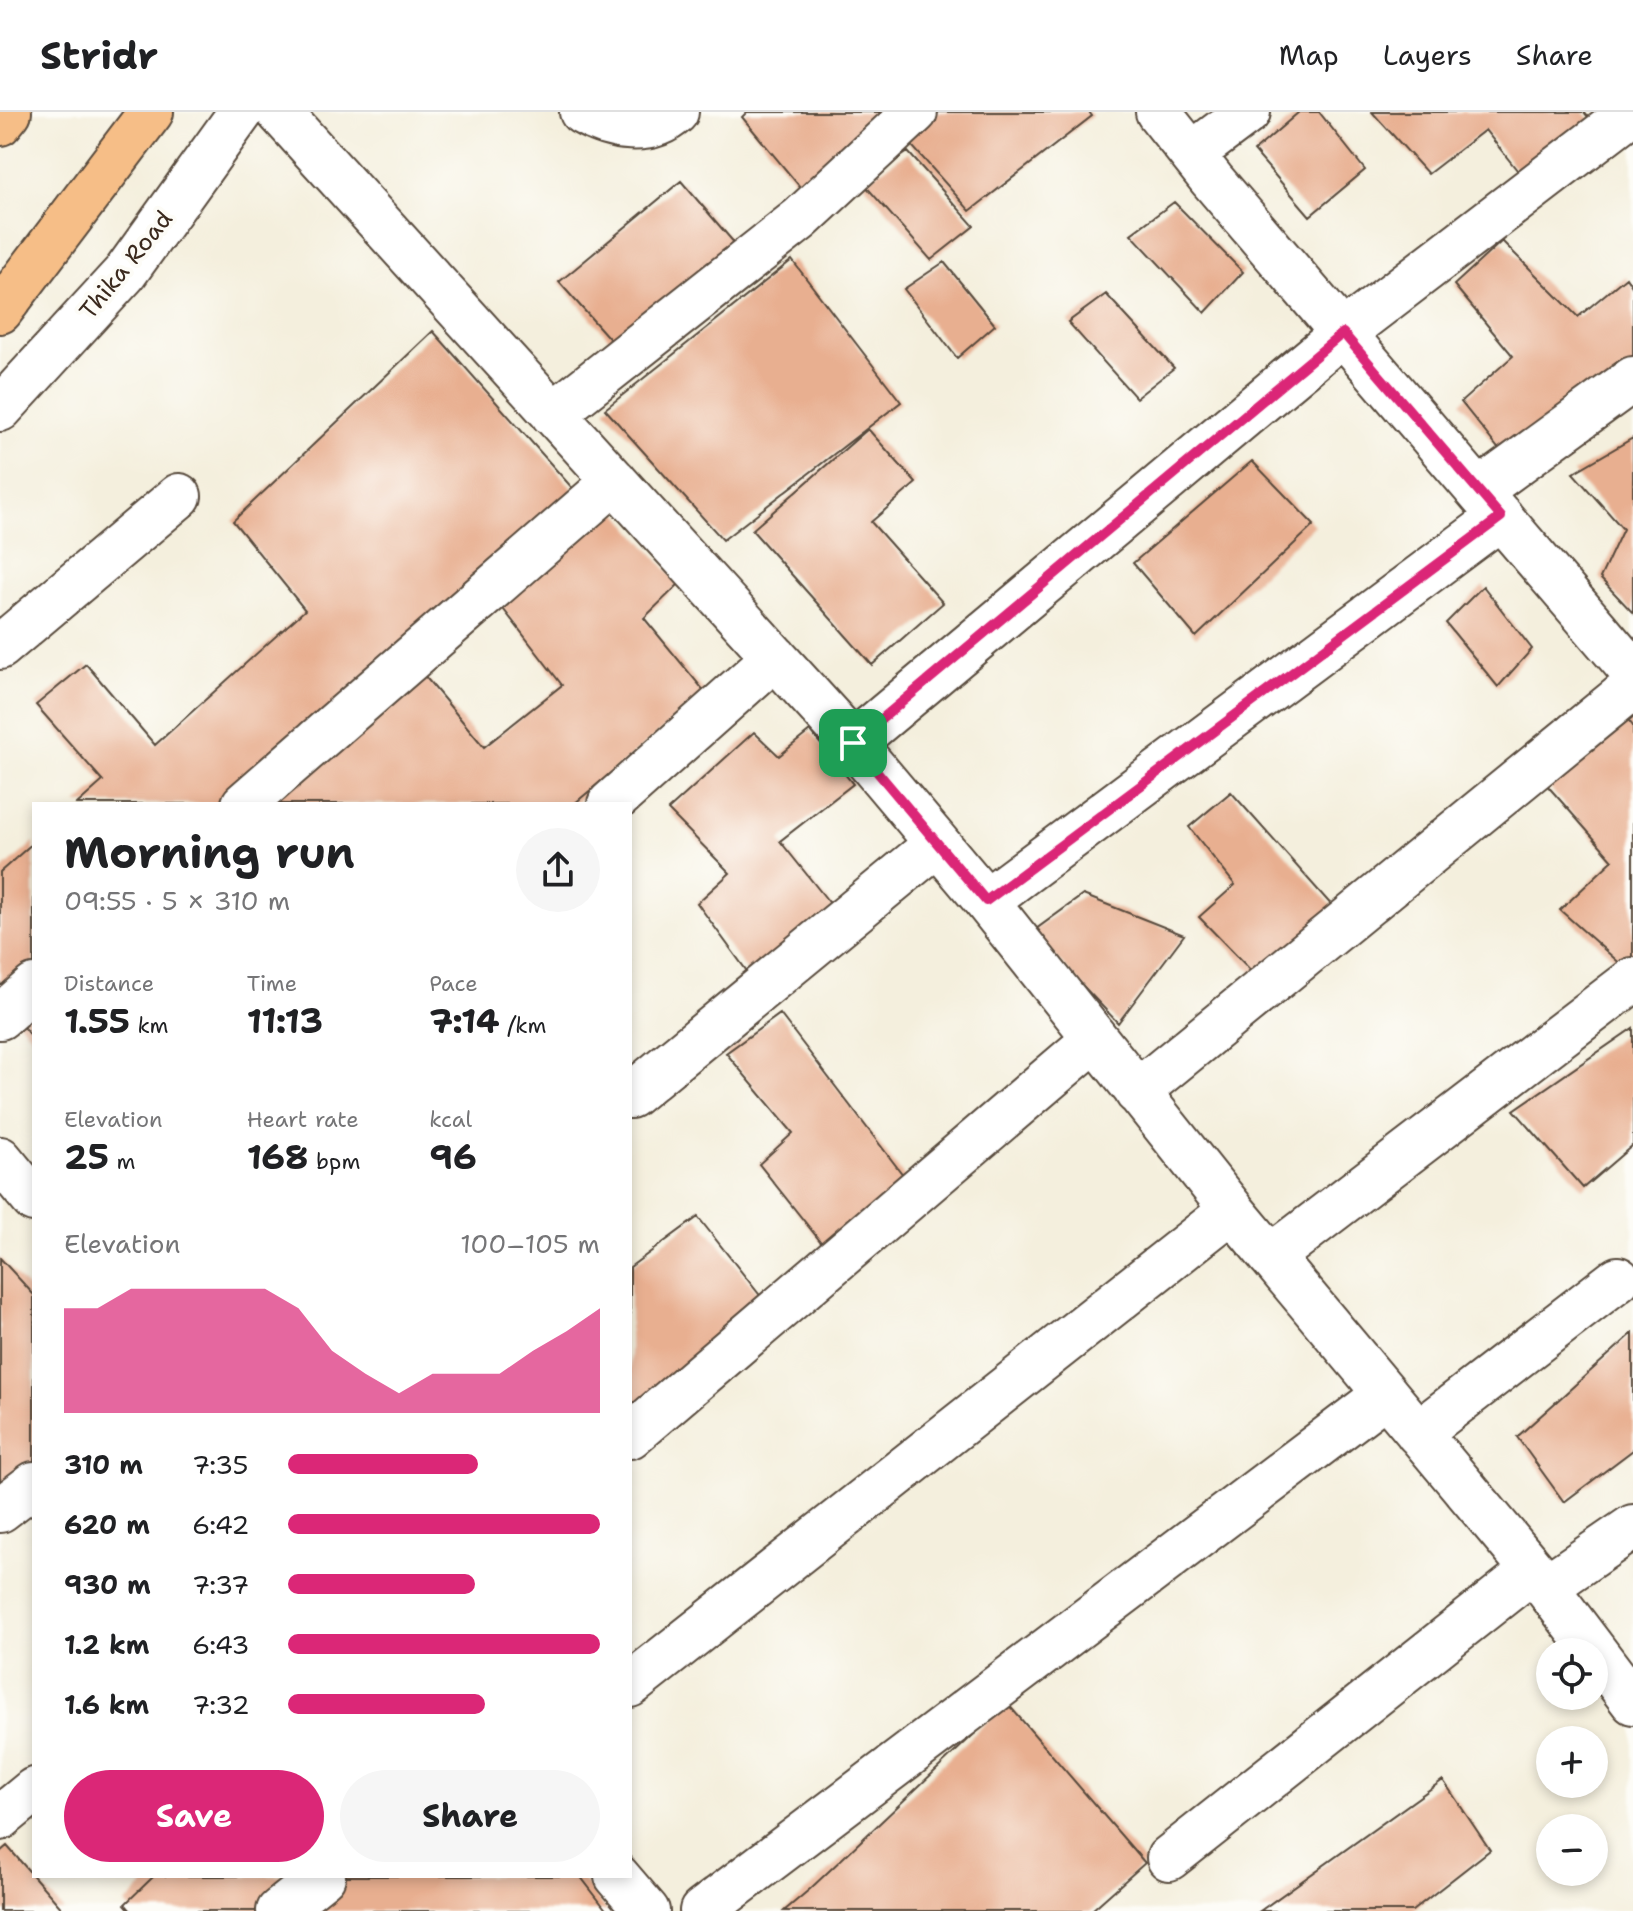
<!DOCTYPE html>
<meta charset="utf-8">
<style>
:root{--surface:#fff;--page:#f6f6f6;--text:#202124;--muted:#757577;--line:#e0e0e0;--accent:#db2777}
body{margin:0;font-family:"Shantell Sans",sans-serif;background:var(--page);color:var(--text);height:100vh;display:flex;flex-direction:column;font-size:30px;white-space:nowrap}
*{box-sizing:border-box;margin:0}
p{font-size:26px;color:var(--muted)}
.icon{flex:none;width:44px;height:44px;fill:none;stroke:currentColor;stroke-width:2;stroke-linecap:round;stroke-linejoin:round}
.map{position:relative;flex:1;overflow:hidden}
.side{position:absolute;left:32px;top:690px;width:600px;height:1076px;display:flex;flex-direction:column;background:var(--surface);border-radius:0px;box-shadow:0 4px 12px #0003}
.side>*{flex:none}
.controls{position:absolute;left:1536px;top:1526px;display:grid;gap:16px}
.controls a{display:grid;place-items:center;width:72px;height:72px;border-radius:50%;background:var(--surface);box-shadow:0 4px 12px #0003;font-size:40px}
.pin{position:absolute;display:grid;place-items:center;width:68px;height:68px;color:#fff;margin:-34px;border-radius:16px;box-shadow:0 4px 12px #0006}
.round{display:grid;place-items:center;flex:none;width:84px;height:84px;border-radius:42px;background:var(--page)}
.head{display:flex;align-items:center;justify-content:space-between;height:136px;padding:0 32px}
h1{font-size:44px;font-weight:700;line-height:60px}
.metrics{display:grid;grid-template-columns:repeat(3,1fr);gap:12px;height:136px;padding:8px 32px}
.metrics div{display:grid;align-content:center}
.metrics b{font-size:34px;font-weight:700}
.metrics small{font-size:22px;font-weight:400}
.metrics p{font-size:22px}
.chart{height:224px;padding:16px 32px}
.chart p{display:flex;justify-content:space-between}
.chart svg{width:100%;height:144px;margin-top:8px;fill:var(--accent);opacity:.7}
.cta{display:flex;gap:16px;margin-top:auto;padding:16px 32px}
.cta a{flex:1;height:92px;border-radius:48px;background:var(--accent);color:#fff;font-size:32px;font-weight:700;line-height:92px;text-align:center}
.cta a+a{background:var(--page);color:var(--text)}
ul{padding:0 32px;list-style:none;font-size:26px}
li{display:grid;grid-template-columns:128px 96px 1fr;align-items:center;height:60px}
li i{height:20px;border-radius:10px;background:var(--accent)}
header{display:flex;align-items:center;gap:48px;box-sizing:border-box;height:112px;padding:0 40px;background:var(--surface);border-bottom:2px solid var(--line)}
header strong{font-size:38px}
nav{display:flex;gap:44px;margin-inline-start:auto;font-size:28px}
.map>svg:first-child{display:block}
.building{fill:#e8af90}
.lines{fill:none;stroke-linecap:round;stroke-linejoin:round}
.minor-casing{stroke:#57483b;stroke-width:48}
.highway-casing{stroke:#57483b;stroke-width:48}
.minor{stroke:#fff;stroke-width:44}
.highway{stroke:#f6be87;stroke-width:44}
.route-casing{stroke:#fff;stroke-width:16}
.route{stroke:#db2777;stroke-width:10}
.labels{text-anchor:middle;stroke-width:8;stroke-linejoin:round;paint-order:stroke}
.street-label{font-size:24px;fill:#3b2a1e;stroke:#fdfcf7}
</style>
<header>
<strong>Stridr</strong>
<nav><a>Map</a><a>Layers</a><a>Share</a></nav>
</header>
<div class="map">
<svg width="1633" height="1799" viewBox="0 0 1633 1799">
<rect width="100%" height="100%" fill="#fdfcf7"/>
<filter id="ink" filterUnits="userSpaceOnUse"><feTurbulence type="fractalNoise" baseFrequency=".0125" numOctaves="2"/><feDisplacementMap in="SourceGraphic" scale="16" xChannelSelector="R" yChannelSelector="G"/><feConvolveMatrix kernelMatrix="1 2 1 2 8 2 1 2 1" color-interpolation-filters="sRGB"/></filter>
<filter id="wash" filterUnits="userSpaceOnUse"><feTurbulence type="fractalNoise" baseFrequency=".006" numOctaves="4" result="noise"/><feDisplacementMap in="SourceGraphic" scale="32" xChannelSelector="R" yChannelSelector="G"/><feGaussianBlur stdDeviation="1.8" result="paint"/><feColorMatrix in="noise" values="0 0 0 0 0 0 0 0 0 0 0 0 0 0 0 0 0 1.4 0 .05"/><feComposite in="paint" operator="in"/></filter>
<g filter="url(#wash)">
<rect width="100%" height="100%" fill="#f4efdd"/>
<g id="blocks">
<path class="building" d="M747,0H896L805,81L742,5Z
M919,0H1089L1092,4L970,99L897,17Z
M1299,0H1319L1365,58L1310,104L1254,39Z
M1372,0H1584L1607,28L1537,83L1485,18L1428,62Z
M908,40L974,114L931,148L863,71Z
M681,69L742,140L623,242L559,170Z
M1174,90L1243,160L1205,201L1131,122Z
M1502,129L1578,205L1626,165L1633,176V262L1509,350L1461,290L1513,244L1454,173Z
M792,148L901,290L723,428L605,297Z
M944,150L995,213L957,246L904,177Z
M1106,182L1174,256L1136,286L1068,210Z
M433,219L574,378L223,692H77L103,669L36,593L86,552L155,633L305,498L233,409Z
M868,317L916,371L871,410L943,491L872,553L752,418Z
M1633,326V501L1600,466L1623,417L1573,361Z
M1252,349L1314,413L1196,525L1133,451Z
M608,390L679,472L644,506L706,581L574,692H260L418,556L484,635L562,573L494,485Z
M1483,474L1532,537L1498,575L1446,511Z
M1620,597L1633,614V863L1560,798L1613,748L1538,663Z
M810,619L853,672L780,729L836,799L752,866L697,791L730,761L668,698L754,620L779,644Z
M1231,680L1342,805L1265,873L1199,805L1235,773L1189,715Z
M34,730V861L0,891V760Z
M1083,783L1184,823L1118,911L1032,820Z
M34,884V928L13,903Z
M780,902L913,1076L824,1134L759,1052L793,1021L726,941Z
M1633,916V1033L1583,1076L1514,998Z
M698,1105L766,1191L630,1307V1155Z
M0,1146L34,1183V1351L0,1379Z
M1633,1221V1338L1564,1390L1517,1325Z
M1007,1591L1145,1751L1091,1799H784L810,1777Z
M1443,1668L1490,1738L1412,1799H1260Z
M7,1734L64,1799H0V1740Z
M154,1764H313L271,1799H131L125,1792Z
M339,1764H580L607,1799H296Z"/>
</g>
</g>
<g filter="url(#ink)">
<use href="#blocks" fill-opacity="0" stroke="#57483b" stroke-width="2"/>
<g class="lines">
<g class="minor-casing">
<path id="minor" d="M279,0L853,631L986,789L1232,1098L1533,1458L1633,1590
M582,0C611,17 650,24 676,0
M1158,0L1212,68L1633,560
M1192,42L1248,0
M0,297L125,161L241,0
M553,302L800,107L915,0
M1479,379L1633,267
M0,535L179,384
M853,631L1343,221L1632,0
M244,692L615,369
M610,692L775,545
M986,789L1501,405
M0,905L34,875
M1137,980L1633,575
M630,984L937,732
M0,1047L34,1088
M1271,1145L1633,868
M1418,1321L1618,1167
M630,1324L1095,927
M0,1398L34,1372
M1547,1474L1633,1415
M630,1573L1232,1098
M0,1706L34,1678
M1169,1746L1533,1458
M617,1764L647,1799
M279,1799L323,1764
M702,1799L1386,1282"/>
</g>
<g class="highway-casing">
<path id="highway" d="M0,11L9,0
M0,199L151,0"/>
</g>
<use href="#minor" class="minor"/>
<use href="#highway" class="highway"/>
</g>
</g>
<g class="lines" filter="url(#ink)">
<g class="route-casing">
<path id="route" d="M1343,221L1501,405L986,789L853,631Z"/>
</g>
<use href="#route" class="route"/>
</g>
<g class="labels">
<g class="street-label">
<text transform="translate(126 153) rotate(-51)" y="8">Thika Road</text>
</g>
</g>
</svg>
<div class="controls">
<a><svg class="icon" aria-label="locate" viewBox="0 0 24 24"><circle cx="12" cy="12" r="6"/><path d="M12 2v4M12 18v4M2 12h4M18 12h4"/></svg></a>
<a>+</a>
<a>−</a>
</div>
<div class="pin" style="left:853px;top:631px;background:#1e9e55"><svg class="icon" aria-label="arrive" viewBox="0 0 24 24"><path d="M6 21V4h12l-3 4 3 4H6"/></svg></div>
<section class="side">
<div class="head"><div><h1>Morning run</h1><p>09:55 · 5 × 310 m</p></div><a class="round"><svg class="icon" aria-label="share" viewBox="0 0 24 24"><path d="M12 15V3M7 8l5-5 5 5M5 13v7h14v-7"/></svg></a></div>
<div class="metrics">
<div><p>Distance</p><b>1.55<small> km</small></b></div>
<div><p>Time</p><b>11:13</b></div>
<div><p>Pace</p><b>7:14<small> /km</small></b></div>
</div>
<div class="metrics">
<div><p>Elevation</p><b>25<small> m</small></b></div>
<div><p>Heart rate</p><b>168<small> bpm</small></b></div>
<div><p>kcal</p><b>96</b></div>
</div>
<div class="chart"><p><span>Elevation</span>100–105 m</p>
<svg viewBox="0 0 160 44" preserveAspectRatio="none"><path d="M0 44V12L10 12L20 6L30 6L40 6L50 6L60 6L70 12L80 25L90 32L100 38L110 32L120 32L130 32L140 25L150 19L160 12V44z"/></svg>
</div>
<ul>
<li><b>310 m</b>7:35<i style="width:61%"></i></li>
<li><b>620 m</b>6:42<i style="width:100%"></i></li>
<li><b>930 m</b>7:37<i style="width:60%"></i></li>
<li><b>1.2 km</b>6:43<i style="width:100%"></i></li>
<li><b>1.6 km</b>7:32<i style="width:63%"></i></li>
</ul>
<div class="cta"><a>Save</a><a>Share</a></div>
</section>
</div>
